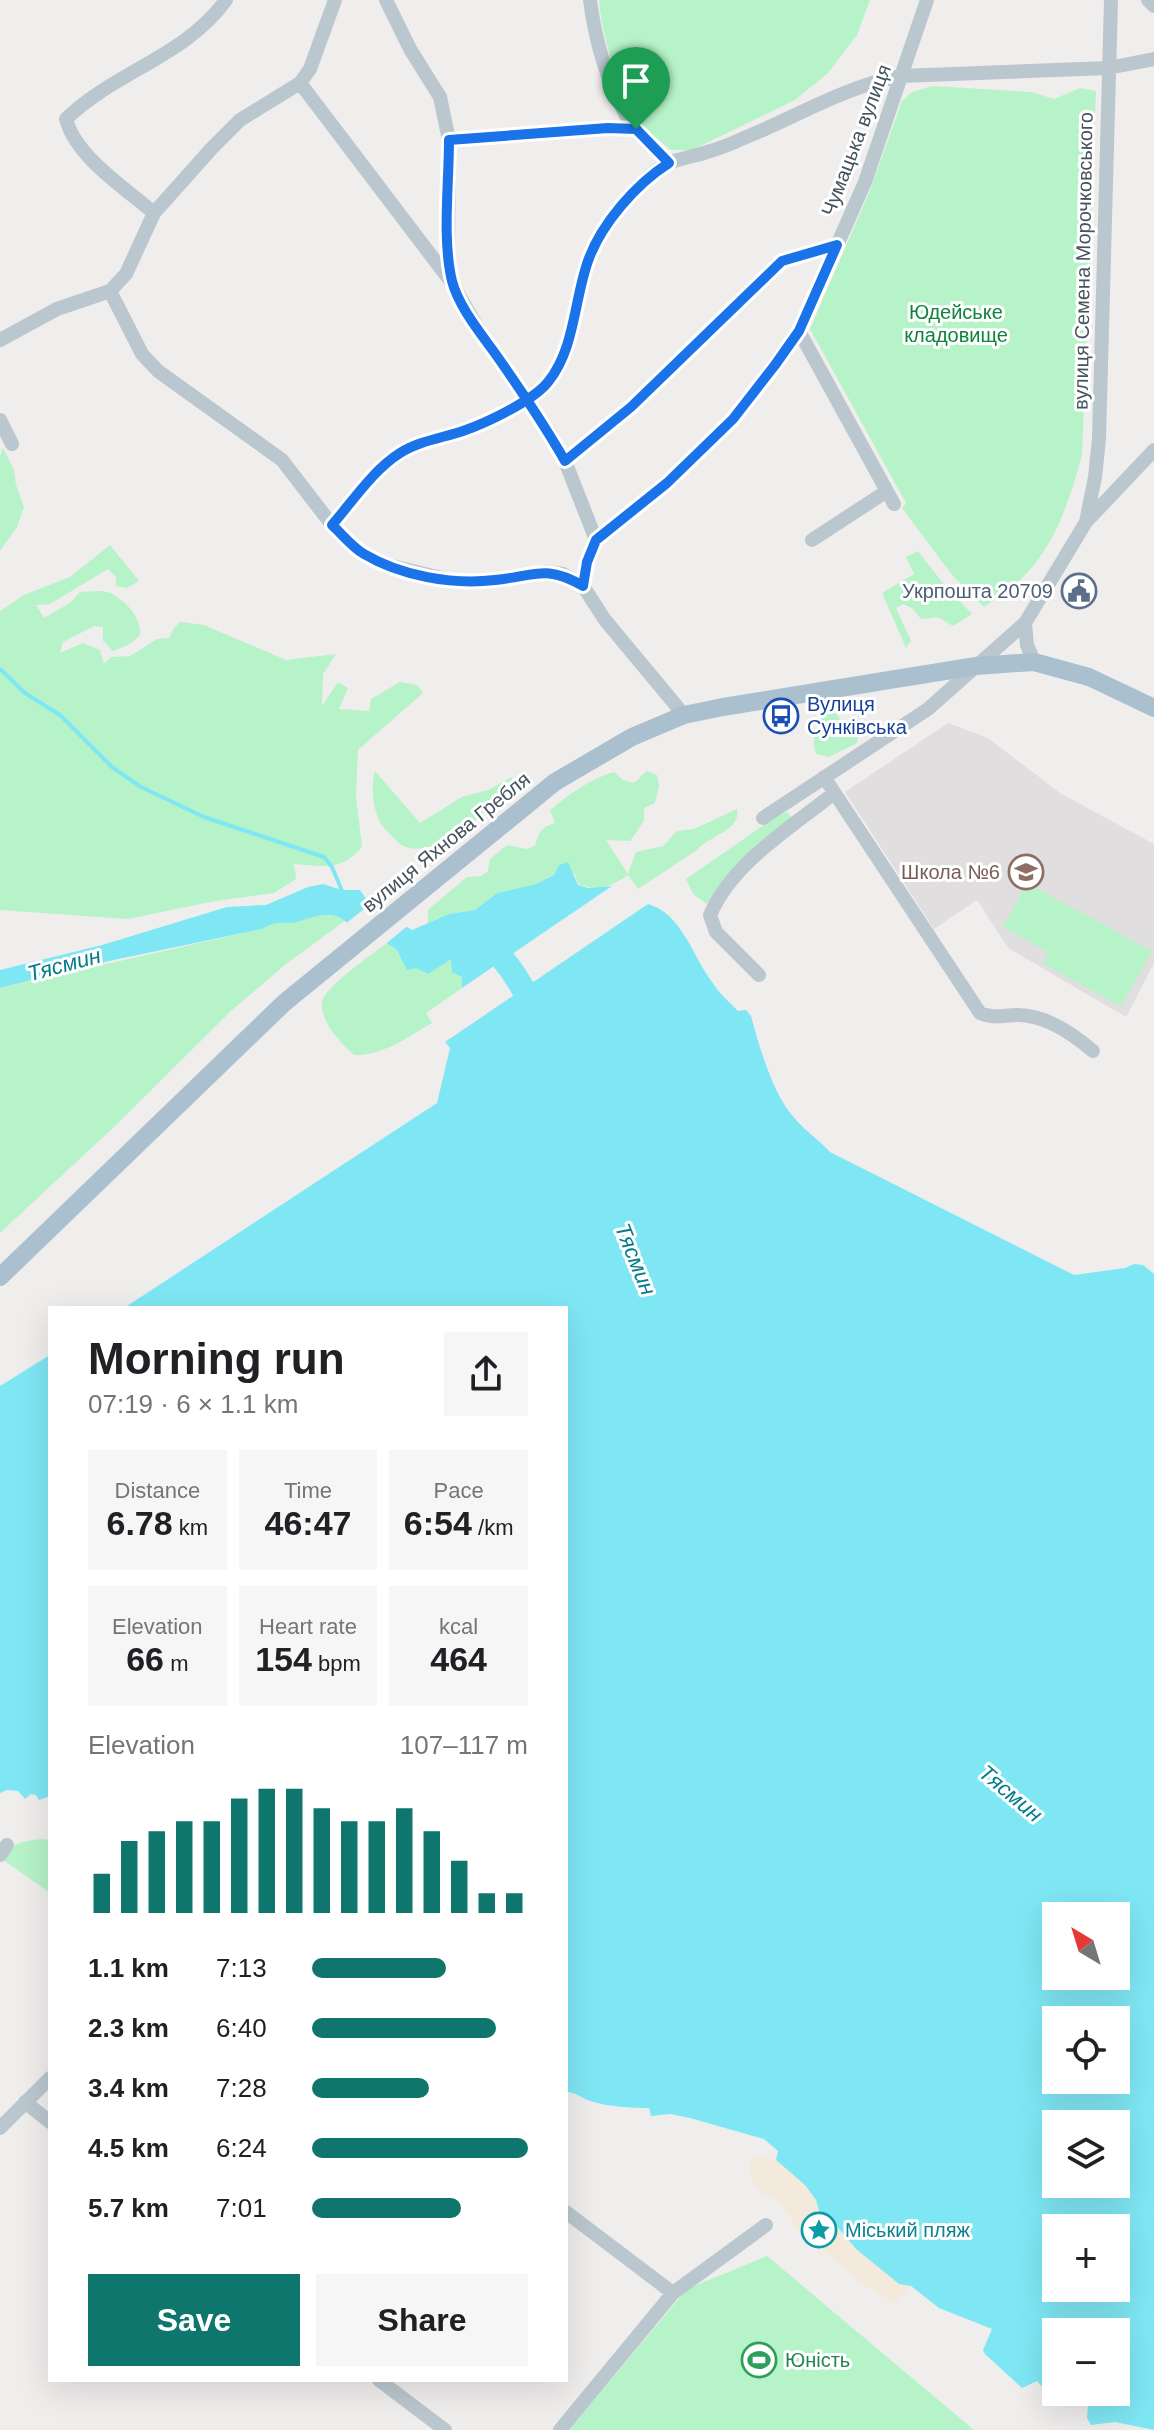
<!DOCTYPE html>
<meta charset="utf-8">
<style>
:root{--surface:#fff;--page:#f6f6f6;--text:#202124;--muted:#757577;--accent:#0f766e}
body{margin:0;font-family:Arial,sans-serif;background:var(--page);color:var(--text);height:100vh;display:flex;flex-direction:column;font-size:30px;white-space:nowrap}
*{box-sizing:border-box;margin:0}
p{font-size:26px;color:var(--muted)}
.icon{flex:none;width:44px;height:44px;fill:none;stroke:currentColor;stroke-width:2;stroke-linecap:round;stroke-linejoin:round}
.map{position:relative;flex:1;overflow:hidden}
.side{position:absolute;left:48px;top:1306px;width:520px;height:1076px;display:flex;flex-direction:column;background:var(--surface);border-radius:0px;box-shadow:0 8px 32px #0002}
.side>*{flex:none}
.needle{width:52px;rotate:322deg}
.fabs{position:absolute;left:1042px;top:1902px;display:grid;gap:16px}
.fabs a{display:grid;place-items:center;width:88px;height:88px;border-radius:0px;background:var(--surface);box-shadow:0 8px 32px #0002;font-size:40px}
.pin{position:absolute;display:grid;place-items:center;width:68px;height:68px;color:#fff;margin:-82px -34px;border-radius:50% 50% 50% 0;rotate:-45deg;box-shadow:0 0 8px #0007}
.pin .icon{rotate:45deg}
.round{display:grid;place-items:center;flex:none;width:84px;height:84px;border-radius:0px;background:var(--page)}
.overview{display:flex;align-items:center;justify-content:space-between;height:136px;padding:0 40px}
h1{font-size:44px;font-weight:700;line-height:60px}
.figures{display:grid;grid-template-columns:repeat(3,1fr);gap:12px;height:136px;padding:8px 40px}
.figures div{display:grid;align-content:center;border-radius:0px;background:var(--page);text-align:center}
.figures b{font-size:34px;font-weight:700}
.figures small{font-size:22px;font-weight:400}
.figures p{font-size:22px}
.chart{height:224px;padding:16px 40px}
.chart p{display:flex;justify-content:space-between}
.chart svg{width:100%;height:144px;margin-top:8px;stroke:var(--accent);stroke-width:6}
.primary-button{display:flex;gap:16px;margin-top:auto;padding:16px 40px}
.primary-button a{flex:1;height:92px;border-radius:0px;background:var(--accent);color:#fff;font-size:32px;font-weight:700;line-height:92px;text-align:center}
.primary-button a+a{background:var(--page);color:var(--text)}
ul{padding:0 40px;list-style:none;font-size:26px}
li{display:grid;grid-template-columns:128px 96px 1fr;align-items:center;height:60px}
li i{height:20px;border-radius:10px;background:var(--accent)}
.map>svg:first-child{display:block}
.education{fill:#e1dedf}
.green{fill:#b6f3c8}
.sand{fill:#f3eadc}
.water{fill:#7fe7f4;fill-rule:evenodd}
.pier{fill:#f0eded}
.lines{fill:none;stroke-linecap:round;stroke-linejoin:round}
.stream{stroke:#7fe7f4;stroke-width:4}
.river{stroke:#7fe7f4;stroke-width:24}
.minor{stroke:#bac7ce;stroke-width:14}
.major{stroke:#aac0cf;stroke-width:18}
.route-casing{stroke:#fff;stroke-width:16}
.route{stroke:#1a73e8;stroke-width:10}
.labels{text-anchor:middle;stroke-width:6;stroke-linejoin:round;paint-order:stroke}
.street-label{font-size:20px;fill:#44535c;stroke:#fff}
.park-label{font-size:20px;fill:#0e843d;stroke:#fff}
.service-label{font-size:20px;fill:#4e5e75;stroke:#fff;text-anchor:end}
.transit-label{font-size:20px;fill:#164399;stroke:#fff;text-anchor:start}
.education-label{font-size:20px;fill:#785e54;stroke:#fff;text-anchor:end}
.culture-label{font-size:20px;fill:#0d838f;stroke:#fff;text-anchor:start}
.leisure-label{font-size:20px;fill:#27864d;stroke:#fff;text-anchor:start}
.water-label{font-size:22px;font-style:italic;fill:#047c8a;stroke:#fff}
</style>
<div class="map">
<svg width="1154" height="2430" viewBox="0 0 1154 2430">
<rect width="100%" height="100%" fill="#f0eded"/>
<path class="education" d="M948,723L988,738L1060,793L1154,844V963L1126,1017L1008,948L977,900L934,929L845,792Z"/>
<path class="green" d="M599,0H870L857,35L828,73L795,100L692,150H671C658,139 644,129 635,114C616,87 602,33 599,0Z
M933,86L1031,92L1054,99L1080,88L1096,91L1082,455C1070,500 1054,549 1019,581C1008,590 995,599 984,607L952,575L902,508L906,503L810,329L869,193L902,101L912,92Z
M3,448L14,470L16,485L24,507L17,527L0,551V456Z
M110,545L139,581L127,588L116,586V577L108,569L50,604L36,605L44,618L70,603L80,592C88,592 99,590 107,592C123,597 142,617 140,635L130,644L113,651L103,641V627L94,626L63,642L60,653L83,643L100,650L104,664L111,657L130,656L157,639L169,638L174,628L180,622L204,625L286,660L336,654L323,674L322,706L338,682L348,688L339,709L369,711L371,699L400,682L417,685L423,693L358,750L356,797L362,847C340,872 325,866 294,864L296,879L274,893L215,901L128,919L0,910V611L24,595L70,577Z
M918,551L946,587L972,614L953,626L938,617L921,619L912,608L903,604L896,608L911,641L906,648L882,593L914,574L906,557Z
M827,712L836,713L840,720L859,733L857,743L829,757L816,754C811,740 816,722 827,712Z
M375,771L420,823L462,797L488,790L512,777L513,787C488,808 439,861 403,846C397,843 390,834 385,829C373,816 370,787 375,771Z
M647,771L657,775L659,786L655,803L644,808V821L630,841L606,840L628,874L636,852L663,846L677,831L694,829L737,809C741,831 710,835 697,850L638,889L628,875C612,886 597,892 578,884L575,874L559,865L554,875L536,884L497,893L475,910L449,914L428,923V910L467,877L481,876L488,871L490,859L507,845L526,849L535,846C539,832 541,827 555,823L550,810C570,794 589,779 614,772L623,780L634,783Z
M787,812L793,818L724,879L707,904L693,894L686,879L774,818Z
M1027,883L1152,951L1121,1006L1043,964L1048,952L1003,927Z
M332,914L342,916L346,920L286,964L232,1010L116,1125L0,1233V988L262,929C279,918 310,917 332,914Z
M387,943L397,950L403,960L451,959L462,976V988L426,1013L432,1023C408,1037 382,1056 354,1055C341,1043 320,1022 322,1002C325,986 373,954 387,943Z
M41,1839L50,1840V1893L2,1859C13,1843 22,1841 41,1839Z
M767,2256L974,2430H569L687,2289Z"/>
<path class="sand" d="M760,2156L776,2160L805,2185L816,2200L819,2210L829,2217L856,2249L899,2284L911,2286L894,2303C880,2294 865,2286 852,2275C831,2259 816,2241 794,2227C784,2188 742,2201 751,2160Z"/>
<path class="water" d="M568,862L578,885L588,888L612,886L462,988V977L452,972L451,959L428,974L416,968L407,970L397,950L355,922L349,925C336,909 318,915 300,921C283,926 281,918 262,929L109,961L0,988V970L102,945L227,907L266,905L308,887L323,884L342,890H360L369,903L412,930L449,914L475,910L497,893L536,884L554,875L559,865Z
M648,904C682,914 692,955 712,982C719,993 729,1002 738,1011L746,1010L751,1016C760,1048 773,1097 797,1121C807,1132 820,1141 830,1152L1074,1275L1125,1268L1134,1264L1143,1265L1154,1274V2430L1115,2422L1091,2425L1087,2418L1088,2404L1056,2403L1037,2381L1022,2388L985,2354L983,2350L992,2329L939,2308L911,2286L899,2284L856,2249L829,2217L819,2211L816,2200L805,2185L776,2160L778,2151L764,2139L690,2118L670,2114L651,2116L649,2108C629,2108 610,2107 590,2101C581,2098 576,2092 566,2092V1308H124L437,1103L450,1048L445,1042ZM1116,1916V1976H1056V1916ZM1116,2020V2080H1056V2020ZM1116,2124V2184H1056V2124ZM1116,2228V2288H1056V2228ZM1116,2332V2392H1056V2332Z
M50,1355V1796L39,1800L36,1795L31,1794L25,1799L18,1791L7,1790L0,1793V1386Z"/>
<path class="pier" d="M374,901L410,924L383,946L354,927L349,929L344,925Z"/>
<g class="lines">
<path class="stream" d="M0,669L25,693L60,715L112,767L141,787L204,817L324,857L332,867L343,893"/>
<path class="river" d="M481,939C508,958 525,989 537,1018"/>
<path class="minor" d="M386,0L410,49L440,97L449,140L448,252L452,280
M590,0C595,39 607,81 626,115C637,133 654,148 669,163
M1148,0L1154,6
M300,83L452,283L480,332L551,435L565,461L596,540
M449,140L608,128L636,129
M154,213C125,188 76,157 66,119C114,72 186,56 226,0
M110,291L142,354L158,371L282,460L332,525L361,553L384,564L458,582L494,580L547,572L563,574L583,586L605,620L684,715
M799,331L894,504
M0,340L57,309L110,291L126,274L154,213L212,148L240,120L300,83L310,69L335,0
M0,420L12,444
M565,461L631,407L782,261L837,245
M1086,522L1095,477L1099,439L1111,0
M332,525C353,501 373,471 399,454C417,442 440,438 461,431C484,424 529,402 546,385C575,355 574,297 588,259C601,228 628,194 654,172C668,160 687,158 704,153C718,149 731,144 744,138C796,117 846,86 901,76L1108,68L1154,59
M812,540L887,491
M583,586L587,562L596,540L667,483L733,419L799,331L865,182L927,0
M1025,623L1027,645L1034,662
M824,777L980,1013C994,1019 1003,1015 1018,1015C1046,1015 1073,1034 1093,1051
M763,818L928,709L1025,623L1086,522L1154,450
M759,975L716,932L710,915C733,862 791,828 834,793
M0,1855L7,1845
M25,2102L50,2122
M0,2128L50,2078
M566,2212L673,2293
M379,2380L445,2430
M560,2430L673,2293L766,2225"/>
<path class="major" d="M0,1277L284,1003L555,782L632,737L684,715L723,707L976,666L1034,662L1089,677L1154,708"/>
</g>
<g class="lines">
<g class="route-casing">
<path id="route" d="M636,129L669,163C636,184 601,224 588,261C574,300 575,349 548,382C533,401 486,423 463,431C442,438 419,441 400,453C373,470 353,501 332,525C342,534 352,547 364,554C401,576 452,585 495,580C535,576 546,564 583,586L587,562L596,540L667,483L733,419L775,365L799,331L837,245L782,261L631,407L565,461C545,426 522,392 499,359C483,336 459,308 452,281C442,239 449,184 449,140L608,128L636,129"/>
</g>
<use href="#route" class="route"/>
</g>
<defs>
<g id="civic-ring" transform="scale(1.8)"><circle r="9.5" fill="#fff" stroke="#5c6f8a" stroke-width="1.5"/><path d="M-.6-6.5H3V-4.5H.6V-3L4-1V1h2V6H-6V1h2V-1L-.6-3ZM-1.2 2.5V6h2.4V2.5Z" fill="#5c6f8a"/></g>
<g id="bus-ring" transform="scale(1.8)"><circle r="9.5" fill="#fff" stroke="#1a4fb4" stroke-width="1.5"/><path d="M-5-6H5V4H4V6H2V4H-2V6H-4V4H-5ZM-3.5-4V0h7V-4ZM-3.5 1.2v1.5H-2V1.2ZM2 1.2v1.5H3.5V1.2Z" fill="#1a4fb4"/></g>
<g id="school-ring" transform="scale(1.8)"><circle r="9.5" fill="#fff" stroke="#8d6e63" stroke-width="1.5"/><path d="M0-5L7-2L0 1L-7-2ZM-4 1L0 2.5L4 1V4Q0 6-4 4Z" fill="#8d6e63"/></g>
<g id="sight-ring" transform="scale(1.8)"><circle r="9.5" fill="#fff" stroke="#0f9aa8" stroke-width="1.5"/><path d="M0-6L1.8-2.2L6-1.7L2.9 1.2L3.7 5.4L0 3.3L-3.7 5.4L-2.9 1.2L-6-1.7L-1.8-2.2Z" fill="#0f9aa8"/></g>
<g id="stadium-ring" transform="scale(1.8)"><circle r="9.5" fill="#fff" stroke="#2e9e5b" stroke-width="1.5"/><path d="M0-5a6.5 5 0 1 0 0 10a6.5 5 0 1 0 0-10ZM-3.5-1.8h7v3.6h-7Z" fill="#2e9e5b"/></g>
</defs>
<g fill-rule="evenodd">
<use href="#civic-ring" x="1079" y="591"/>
<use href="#bus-ring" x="781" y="716"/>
<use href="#school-ring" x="1026" y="872"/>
<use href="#sight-ring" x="819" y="2230"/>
<use href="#stadium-ring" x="759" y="2360"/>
</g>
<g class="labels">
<g class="street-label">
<text transform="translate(856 140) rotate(-69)" y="7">Чумацька вулиця</text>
<text transform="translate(1083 261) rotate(-89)" y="7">вулиця Семена Морочковського</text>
<text transform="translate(446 842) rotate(-39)" y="7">вулиця Яхнова Гребля</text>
</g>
<g class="park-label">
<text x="956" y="319">Юдейське<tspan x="956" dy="23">кладовище</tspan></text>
</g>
<g class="service-label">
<text x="1053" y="598">Укрпошта 20709</text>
</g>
<g class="transit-label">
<text x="807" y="711">Вулиця<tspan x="807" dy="23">Сунківська</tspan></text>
</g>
<g class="education-label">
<text x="1000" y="879">Школа №6</text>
</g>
<g class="culture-label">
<text x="845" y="2237">Міський пляж</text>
</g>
<g class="leisure-label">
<text x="785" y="2367">Юність</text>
</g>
<g class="water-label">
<text transform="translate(64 964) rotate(-15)" y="8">Тясмин</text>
<text transform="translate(636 1259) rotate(68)" y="8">Тясмин</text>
<text transform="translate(1011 1793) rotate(40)" y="8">Тясмин</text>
</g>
</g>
</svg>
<div class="fabs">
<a><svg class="needle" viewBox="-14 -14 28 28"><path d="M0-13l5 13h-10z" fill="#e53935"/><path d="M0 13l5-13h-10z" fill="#757577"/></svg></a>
<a><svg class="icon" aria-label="locate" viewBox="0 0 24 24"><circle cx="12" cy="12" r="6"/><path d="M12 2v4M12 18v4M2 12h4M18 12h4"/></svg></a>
<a><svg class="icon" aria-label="layers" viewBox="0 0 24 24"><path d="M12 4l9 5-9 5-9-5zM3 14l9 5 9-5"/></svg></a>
<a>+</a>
<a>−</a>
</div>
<div class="pin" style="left:636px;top:129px;background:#1e9e55"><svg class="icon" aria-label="arrive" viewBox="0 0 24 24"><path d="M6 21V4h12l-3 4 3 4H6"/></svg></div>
<section class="side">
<div class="overview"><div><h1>Morning run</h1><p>07:19 · 6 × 1.1 km</p></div><a class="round"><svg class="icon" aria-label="share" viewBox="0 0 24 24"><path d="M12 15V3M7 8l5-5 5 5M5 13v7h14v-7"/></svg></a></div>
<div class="figures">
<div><p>Distance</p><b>6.78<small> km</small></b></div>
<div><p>Time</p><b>46:47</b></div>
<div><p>Pace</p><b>6:54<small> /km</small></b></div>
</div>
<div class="figures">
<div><p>Elevation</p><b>66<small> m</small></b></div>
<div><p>Heart rate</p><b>154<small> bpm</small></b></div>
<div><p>kcal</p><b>464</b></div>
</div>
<div class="chart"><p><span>Elevation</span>107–117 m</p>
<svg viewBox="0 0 160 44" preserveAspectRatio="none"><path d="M5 44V32M15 44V22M25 44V19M35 44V16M45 44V16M55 44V9M65 44V6M75 44V6M85 44V12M95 44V16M105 44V16M115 44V12M125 44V19M135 44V28M145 44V38M155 44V38"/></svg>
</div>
<ul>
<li><b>1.1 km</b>7:13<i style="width:62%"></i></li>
<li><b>2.3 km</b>6:40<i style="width:85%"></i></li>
<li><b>3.4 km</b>7:28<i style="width:54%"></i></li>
<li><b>4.5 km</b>6:24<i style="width:100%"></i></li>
<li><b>5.7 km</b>7:01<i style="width:69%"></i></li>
</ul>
<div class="primary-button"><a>Save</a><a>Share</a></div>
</section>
</div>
